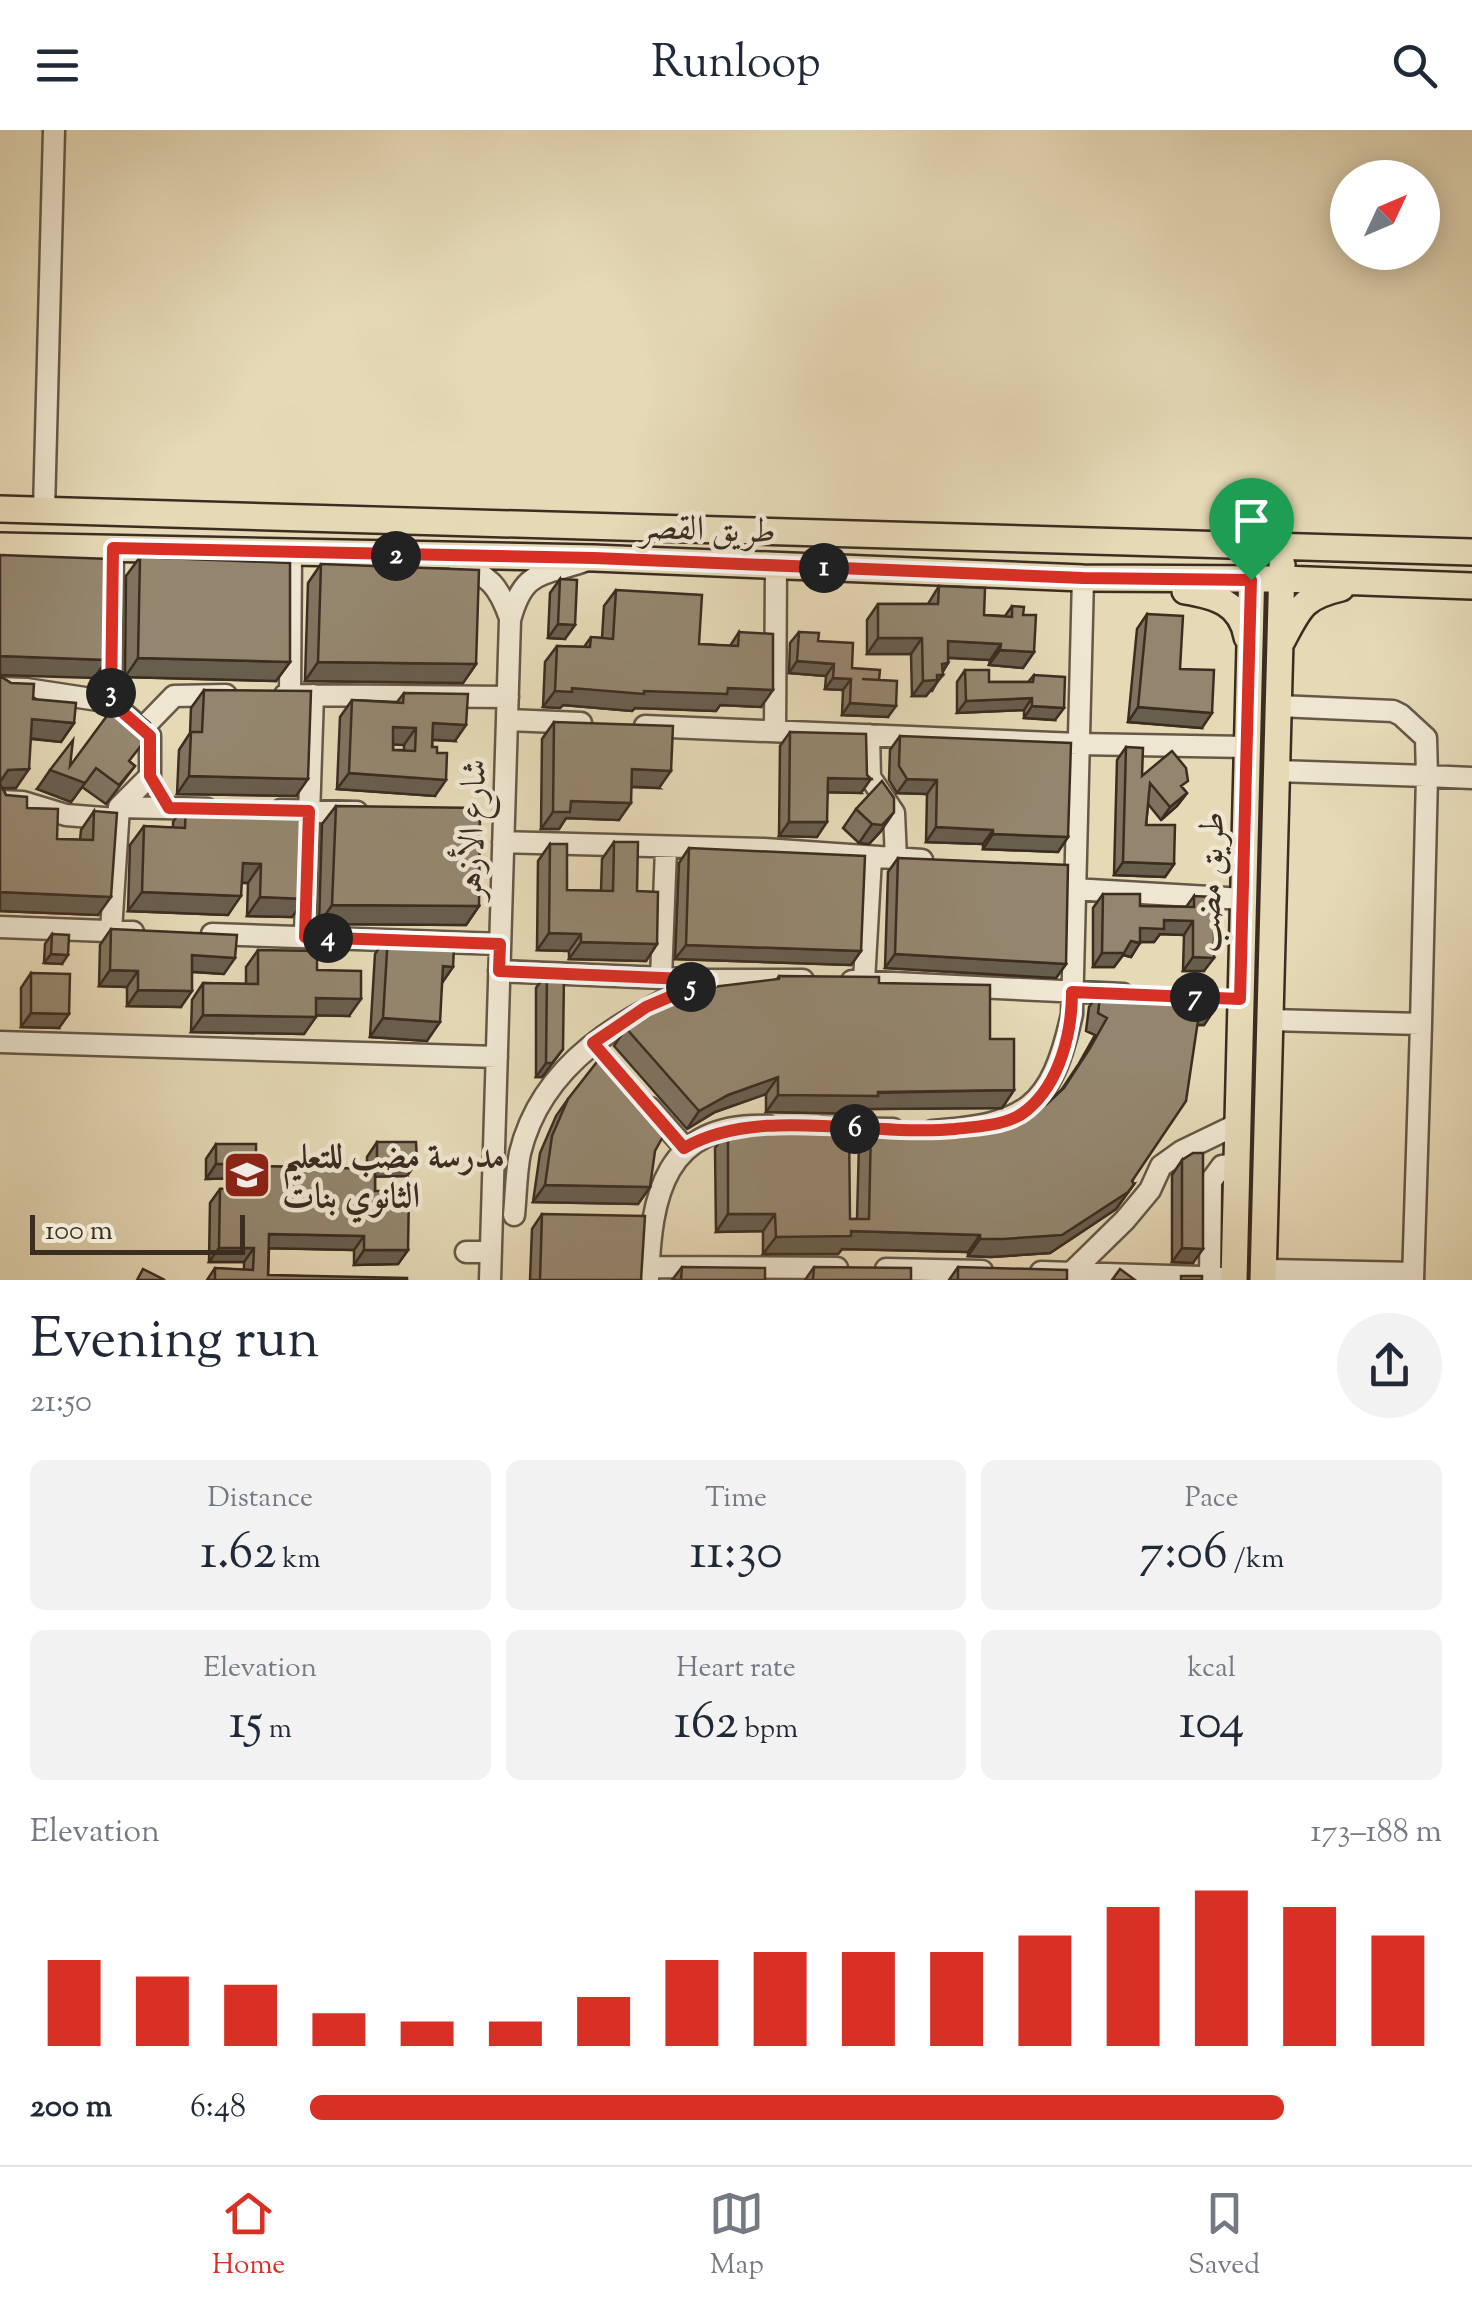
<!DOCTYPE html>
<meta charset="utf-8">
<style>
:root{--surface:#fff;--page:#f2f2f3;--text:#1f2937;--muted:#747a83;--line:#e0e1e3;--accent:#d93025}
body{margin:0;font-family:"Sorts Mill Goudy",Amiri,serif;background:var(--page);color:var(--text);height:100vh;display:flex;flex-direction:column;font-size:38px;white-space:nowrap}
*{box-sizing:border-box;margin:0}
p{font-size:32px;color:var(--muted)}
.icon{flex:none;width:55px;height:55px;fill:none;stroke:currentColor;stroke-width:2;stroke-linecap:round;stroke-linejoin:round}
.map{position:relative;height:1150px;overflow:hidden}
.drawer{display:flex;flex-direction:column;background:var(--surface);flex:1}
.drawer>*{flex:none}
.needle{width:65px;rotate:46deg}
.fabs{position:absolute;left:1330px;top:30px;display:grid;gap:20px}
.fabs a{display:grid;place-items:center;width:110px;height:110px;border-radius:50%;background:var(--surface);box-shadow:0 5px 25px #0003;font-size:50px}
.scale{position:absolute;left:30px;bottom:25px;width:215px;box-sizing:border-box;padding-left:10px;border:5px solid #3c2d21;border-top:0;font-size:28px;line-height:35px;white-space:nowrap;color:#3c2d21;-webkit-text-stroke:8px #eee6d0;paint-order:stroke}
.pin{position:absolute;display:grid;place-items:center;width:85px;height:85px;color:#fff;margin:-102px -42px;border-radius:50% 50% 50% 0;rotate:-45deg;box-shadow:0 0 10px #0007}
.pin .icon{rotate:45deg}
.km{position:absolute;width:50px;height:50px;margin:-25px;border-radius:50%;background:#222;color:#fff;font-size:28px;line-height:50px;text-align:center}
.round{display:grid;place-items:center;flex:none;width:105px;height:105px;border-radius:52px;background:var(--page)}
.head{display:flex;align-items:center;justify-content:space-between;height:170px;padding:0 30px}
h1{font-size:55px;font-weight:600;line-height:75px}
.figures{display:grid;grid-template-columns:repeat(3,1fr);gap:15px;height:170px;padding:10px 30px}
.figures div{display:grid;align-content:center;border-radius:15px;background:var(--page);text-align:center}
.figures b{font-size:50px;font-weight:600}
.figures small{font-size:28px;font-weight:400}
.figures p{font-size:28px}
.chart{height:280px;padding:20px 30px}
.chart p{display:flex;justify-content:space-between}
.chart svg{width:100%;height:180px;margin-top:10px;stroke:var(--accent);stroke-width:6}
ul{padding:0 30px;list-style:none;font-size:32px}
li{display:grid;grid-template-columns:160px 120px 1fr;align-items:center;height:75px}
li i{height:25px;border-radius:12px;background:var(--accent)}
header{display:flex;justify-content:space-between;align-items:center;height:130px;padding:0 30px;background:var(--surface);font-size:45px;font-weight:600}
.tabs{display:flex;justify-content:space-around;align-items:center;height:140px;border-top:2px solid var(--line);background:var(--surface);font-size:28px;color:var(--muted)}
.tabs a{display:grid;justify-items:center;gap:5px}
.tabs .on{color:var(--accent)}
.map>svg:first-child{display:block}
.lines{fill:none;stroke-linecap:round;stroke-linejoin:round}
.minor-casing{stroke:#665846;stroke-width:25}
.major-casing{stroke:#3c2d21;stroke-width:30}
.minor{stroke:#eee6d0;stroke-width:20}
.major{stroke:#e5d9b6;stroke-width:25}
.wall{fill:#7f735f;stroke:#3c2d21;stroke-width:2.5;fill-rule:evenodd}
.shaded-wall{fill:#685e4d;stroke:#3c2d21;stroke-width:2.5}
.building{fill:#94866e;stroke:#3c2d21;stroke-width:2.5;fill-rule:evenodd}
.route-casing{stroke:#fff;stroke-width:20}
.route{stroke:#d93025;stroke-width:12}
.labels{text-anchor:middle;stroke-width:9;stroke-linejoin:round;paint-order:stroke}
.street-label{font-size:35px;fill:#3c2d21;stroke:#eee6d0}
.poi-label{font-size:35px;font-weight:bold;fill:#3c2d21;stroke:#eee6d0;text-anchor:start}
</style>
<header><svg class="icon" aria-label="menu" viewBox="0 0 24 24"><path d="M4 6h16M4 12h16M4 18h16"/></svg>Runloop<svg class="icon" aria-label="search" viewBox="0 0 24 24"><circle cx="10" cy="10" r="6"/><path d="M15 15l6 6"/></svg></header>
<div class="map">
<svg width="1472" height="1150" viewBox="0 0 1472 1150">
<rect width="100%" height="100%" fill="#e5d9b6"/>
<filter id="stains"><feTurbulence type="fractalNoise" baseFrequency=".002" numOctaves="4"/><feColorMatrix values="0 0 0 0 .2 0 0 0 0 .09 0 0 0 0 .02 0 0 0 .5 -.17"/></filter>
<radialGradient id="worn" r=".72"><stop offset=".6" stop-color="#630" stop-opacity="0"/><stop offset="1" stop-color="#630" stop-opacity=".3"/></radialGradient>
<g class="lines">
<g class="minor-casing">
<path id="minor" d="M44,380L54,0
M458,432C490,448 498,454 510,488
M0,558L26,559L111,572L150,606V646L119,677L111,801
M285,565L508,567
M290,565L291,423
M111,572L113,418
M1278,576L1393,581L1401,585L1426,608L1427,646L1472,648
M507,590L581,593
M645,596L1078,614L1247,617
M143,598L174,566L226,565
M775,601L776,436
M869,605L870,647L894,683L896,729
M1277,641L1427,646L1421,894
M0,671L23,672L66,685L116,689
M119,677L207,679
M281,680L357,682
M503,712L764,719L922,730
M1073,759L1244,769
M0,797L133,802
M212,804L500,814
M305,807L313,565
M499,841L709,850H803
M661,848L666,719
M852,851L1123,864
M864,851L871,728
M1270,890L1421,894L1413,1150
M0,912L497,927
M650,978L685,1018
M822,998L893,999
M932,1001C1026,994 1051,979 1072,884L1083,448
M514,1085C516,1065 516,1043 520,1023C542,932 624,887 702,853
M466,1122H491
M649,1137L837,1138
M886,1139L982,1141
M1264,1140L1413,1143
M1041,1142L1234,1148
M1071,1148V1143L1125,1090L1150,1060L1161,1036L1182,1021L1238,994
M490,1150L510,490C523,442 538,446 582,432
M648,1150C651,1065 664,992 768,996
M1210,1150L1211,1051L1222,1036L1237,1034"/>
</g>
<g class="major-casing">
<path id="major" d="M0,379L1472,422
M0,416L594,428L1083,448L1282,449L1472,456
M1185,461C1216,466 1241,473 1247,507
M1282,511C1300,477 1303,467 1341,458
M1234,1150L1252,435
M1263,1150L1282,435"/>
</g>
<use href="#minor" class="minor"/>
<use href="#major" class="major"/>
</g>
<path class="wall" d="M140,427L290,532L276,551L125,547L126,446Z
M321,434L476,534L463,553L305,551L308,453Z
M560,449L565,509L548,508L550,463Z
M939,456L984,485L1005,486L1012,476L1023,485L1034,522L1023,538L989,535L990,530L948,528V533L932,561H930L926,566H912L911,524H867V490L878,474H928Z
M616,460L699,514L730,516L739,502L761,577L720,575L716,581L635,578L632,581L563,575L560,578L543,577L545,532L557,516L584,517L591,507L602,508L604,476Z
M1147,484L1180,539L1202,598L1128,592L1137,499Z
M799,502L818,511L852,538L879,550L888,587L842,585L843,560L825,559L826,546L789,543L790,513Z
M965,540L989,552H1028L1034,545L1055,590L1024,588V580L957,583V552Z
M0,546L74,593L61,612L31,609L16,658H3L6,665L27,678L57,709L80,710L81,700L94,681L98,785L0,781Z
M204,560L296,666L177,664L179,620L190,603L191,578Z
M404,563L455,611L432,610L435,666L337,659L340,587L352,570L397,572ZM393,614L404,615V620H393Z
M554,592L659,658L631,657L619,690L566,688L559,699H541L542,609Z
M790,602L861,663L828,662L817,707L779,706L780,616Z
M900,606L1068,707L1058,722L983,719V714L926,712L927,664L897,663L889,650L890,620Z
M1126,617L1142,646L1183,658L1187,663L1177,676L1161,690L1148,674L1146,695L1174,734L1165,747L1114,745L1117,630Z
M130,632L135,636L106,674L82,657L71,672L37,659L70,636Z
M186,673L305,769L292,787L247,786L248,753H242L228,785L128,781L130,715L144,696L173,698V692Z
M336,676L479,776L466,795L319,794L322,694Z
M856,679L881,701L869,714L859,713L843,698Z
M614,712L637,761L657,814L646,831L569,829V821L537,820L538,731L550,714L567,760L601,761L602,729Z
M689,718L861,821L851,835L675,829L679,733Z
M898,728L1066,834L1056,848L885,838L888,742Z
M1103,764L1140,776L1186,777L1194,766L1204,841H1183L1184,805L1160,804L1154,812H1140L1131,827L1123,825L1114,837H1093V778Z
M111,799L224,844L192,842L181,877L127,876V857L99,856L100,815Z
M52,804L62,834L44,833L45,814Z
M388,805L442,852L427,911L370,907L375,824Z
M258,820L317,840L349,886L316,885L304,904L191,902L192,870L203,853L246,854V837Z
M31,843L59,898L21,897V858Z
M547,843L563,919L542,947H536V858Z
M779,846L879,853L990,909L1014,960L1002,978L869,979L866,984L766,982V964L715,982L687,999L614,916L626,898L777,849Z
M1101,860L1216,877L1204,895H1197L1132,1051L1134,1054L1116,1079L1050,1123L991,1127L968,1126V1122L842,1119L838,1124H763V1101L716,1102L715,1018L728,1001L850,1089H857L859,1014L871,996L979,999L983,993L1027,985L1047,974L1062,959L1078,935L1095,905L1086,901L1089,877Z
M568,969L650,1057L638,1074L533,1072L540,1023L556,986Z
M377,1012L407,1046H375V1061L408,1120L398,1134L354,1135V1120L269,1118L268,1145L407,1150H207L215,1138L244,1140V1132H209L210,1073L220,1059H246L247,1051L257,1036L367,1039V1027Z
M216,1014L246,1048L206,1049V1029Z
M1182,1030L1193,1133L1172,1132V1045Z
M542,1084L641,1150H530L532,1099Z
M682,1137L765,1150H672Z
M814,1137L911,1150H805Z
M958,1137L1067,1150H949Z"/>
<path class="shaded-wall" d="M558,494L575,495L565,509L548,508Z
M878,508H922L911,524H867Z
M948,511L1001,514L990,530L937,527Z
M1000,520L1034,522L1023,538L989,535Z
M0,526L107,530L94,548L0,545Z
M138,528L290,532L276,551L125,547Z
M797,531L834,534L826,546L789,543Z
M318,532L476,534L463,553L305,551Z
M948,533L940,545H943L926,566H912L923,551L942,534Z
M833,548L851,549L843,560L825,559Z
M572,558L644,561L728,558L773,560L761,577L720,575L716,581L635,578L632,581L563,575L560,578L543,577L555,561Z
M1032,568L1024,580L957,583L966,571Z
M850,573L896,576L888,587L842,585Z
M1032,576L1064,578L1055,590L1024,588Z
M1138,577L1212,583L1202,598L1128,592Z
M32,589L74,593L61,612L19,607Z
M433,593L466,595L455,611L421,609Z
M393,597L416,598L404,615L382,614Z
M96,638L71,672L37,659L50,640Z
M29,639L16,658H0V651L8,640Z
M632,639L671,641L659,658L620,656Z
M349,643L446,650L435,666L337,659Z
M189,646L308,649L296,666L177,664Z
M828,648L871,649L861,663L818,662Z
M907,649L937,650L927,664L897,663Z
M1187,663L1177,676L1161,690L1170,677Z
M571,671L631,673L619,690L566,688L559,699H541L553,682Z
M894,682L881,701L869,714L859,713L872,694Z
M789,692H827L817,707L779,706Z
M936,697L993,700L983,714L926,712Z
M993,704L1068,707L1058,722L983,719Z
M1123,732L1174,734L1165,747L1114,745Z
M243,733L261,734L248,753L229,752Z
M0,762L111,767L98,785L0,781Z
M142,762L241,766L228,785L128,781Z
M260,767L305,769L292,787L247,786Z
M332,775L479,776L466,795L319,794Z
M1164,790L1193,791L1184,805L1160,804L1154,812H1134L1140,813L1131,827L1123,825L1114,837H1093L1102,823L1140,798Z
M549,803L581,804L569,821L537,820Z
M581,812L657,814L646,831L569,829Z
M686,815L861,821L851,835L675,829Z
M51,824L68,825L62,834L44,833Z
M895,824L1066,834L1056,848L885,838Z
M192,825L235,828L224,844L181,841Z
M1193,827L1214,828L1204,841H1183Z
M443,836L453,837L440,856Z
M110,840L138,841L127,857L99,856Z
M138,860L192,861L181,877L127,876Z
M316,868L361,869L349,886L305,885Z
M1200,877H1216L1204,895H1187Z
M31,883L69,884L59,898L21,897Z
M203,885L316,887L304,904L191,902Z
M383,888L440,892L427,911L370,907Z
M563,919L542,947H536L546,933Z
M778,947L766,964L715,982L687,999L699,981L728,965Z
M1014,960L1002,978L869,979L866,984L766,982L778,965Z
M377,1032H417L407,1046L367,1047Z
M216,1034H256L246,1048L206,1049Z
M1134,1054L1116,1079L1050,1123L991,1127L968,1126L980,1109Z
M545,1055L650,1057L638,1074L533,1072Z
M728,1084H775L763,1101L716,1102Z
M851,1101L980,1105L968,1122L842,1119L838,1124H763L776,1107Z
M269,1104L364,1106L354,1120L259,1118Z
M219,1118H254L244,1132H209Z
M1182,1118L1203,1119L1193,1133L1172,1132Z
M364,1120H408L398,1134L354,1135Z"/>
<path class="building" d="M0,425L110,429L107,530L0,526Z
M140,427L290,433V532L138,528Z
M321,434L479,440L476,534L318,532Z
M560,449L577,450L575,495L558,494Z
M939,456L985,458L984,485L1012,487V476L1024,477L1023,485H1036L1034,522L1000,520L1001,514L948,511V533L942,534L943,545H937V550L923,551L922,508H878V474H938Z
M616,460L702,465L699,514L738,516L739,502L773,504V560L728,558L727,564L644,561V564L572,558V562L555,561L557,516L590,517L591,507L613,509Z
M1147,484L1183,486L1180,539L1214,540L1212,583L1138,577Z
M799,502L819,503L818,511L853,513L852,538L880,540L879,550L862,549L897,551L896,576L850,573L851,549L833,548L834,534L797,531Z
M965,540H989V552H1033L1034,545L1065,547L1064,578L1032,576V568L966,571Z
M0,546L11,553L34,554L33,569L76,573L74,593L32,589L29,639L8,640L0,652Z
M204,560L311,561L308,649L189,646L191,602H202Z
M404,563L468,564L466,595L433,593L432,617H437V623H447L446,650L349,643L352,570L403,573ZM393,597L416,598L415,621L393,620Z
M120,568L150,593V604L129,631L135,636L119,655L96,638L85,653L50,640L73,610L70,636Z
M554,592L673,596L671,641L632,639L631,673L571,671L570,682H553Z
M790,602L866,604L867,645L871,649L828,648L827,692H789Z
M900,606L1071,613L1068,707L993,704V700L936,697L937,650L907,649L899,636Z
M1126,617L1143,618L1142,646L1172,621L1186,638L1188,651L1181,656L1187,663L1170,677L1150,653L1146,695H1175L1174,734L1123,732Z
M882,651L894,668V682L882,695L872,694L856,679Z
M0,654L6,665L27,667V678L58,679L57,709L93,710L94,681L117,683L111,767L0,762Z
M186,673L308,675L305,769L260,767L261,734L243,733L241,766L142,762L144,696L185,698Z
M336,676L480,678L479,776L332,775Z
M614,712H638L637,761L658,762L657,814L581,812V804L549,803L550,714H567V760L613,761Z
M689,718L865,726L861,821L686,815Z
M898,728L1068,735L1066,834L895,824Z
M1103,764H1140V776L1194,777V766L1214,767V828L1193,827V791L1164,790V799L1140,798V813L1131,811L1124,823H1102Z
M111,799L237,805L235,828L192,825V861L138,860V841L110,840Z
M52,804L69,805L68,825L51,824Z
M388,805L445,808V817L454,818L453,837L443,836L440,892L383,888Z
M258,820L317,821V840L361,841V869L316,868V887L203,885V853L258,854Z
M31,843L70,844L69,884L31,883Z
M547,843H564L563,919L552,933H546Z
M779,846L879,847V853L990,855V909H1014V960L878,962V966L778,965V947L728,965L699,981L626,898L696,859L779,849Z
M1101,860L1216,864V877H1200L1186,971L1132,1051L1134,1054L1128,1062L1062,1105L1003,1109H980V1105L851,1101V1106L776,1107L775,1084H728V1001L748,995H849L850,1089H869L871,996L982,999L983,993L1027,985L1047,974L1064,958L1090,918L1107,888L1098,883Z
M607,919L671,992L655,1021L650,1057L545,1055L552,1006L568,969Z
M377,1012H416L417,1032H377Z
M216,1014H256V1034H216Z
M1193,1023H1203V1119L1182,1118V1030Z
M257,1036L375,1039V1061H409L408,1120H364V1106L269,1104L268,1145L407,1148V1150H215V1138L253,1140L254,1118H219L220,1059L256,1058Z
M542,1084L645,1086L641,1150H540Z
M682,1137L765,1138V1150H681Z
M814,1137L911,1138V1150H813Z
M958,1137L1067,1140V1150H958Z
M143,1139L165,1150H137Z
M1120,1139L1135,1150H1112Z
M1181,1146H1202V1150H1181Z"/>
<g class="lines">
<g class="route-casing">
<path id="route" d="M113,418L594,428L1083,448L1251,450L1240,869L1072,862C1072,902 1060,953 1027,980C1008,996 979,996 955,999C871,1007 758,975 684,1018L593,913L646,877L709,850L499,841L500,814L305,807L309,681L169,678L150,646V606L111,572Z"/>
</g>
<use href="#route" class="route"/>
</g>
<defs>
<g id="school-square" transform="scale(2.5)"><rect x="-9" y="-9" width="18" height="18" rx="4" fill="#8f2418" stroke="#eee6d0"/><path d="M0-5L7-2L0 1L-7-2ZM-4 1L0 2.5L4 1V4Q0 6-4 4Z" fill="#fff"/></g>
</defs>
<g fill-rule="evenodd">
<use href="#school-square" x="247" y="1045"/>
</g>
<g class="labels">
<g class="street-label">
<text transform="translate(708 398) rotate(2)" y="12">طريق القصر</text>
<text transform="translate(471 699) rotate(-88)" y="12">شارع الأزهر</text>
<text transform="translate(1209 752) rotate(-88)" y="12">طريق مضب</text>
</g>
<g class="poi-label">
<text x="282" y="1037">مدرسة مضب للتعليم<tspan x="282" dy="40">الثانوي بنات</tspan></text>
</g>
</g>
<rect width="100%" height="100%" filter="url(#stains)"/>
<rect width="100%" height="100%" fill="url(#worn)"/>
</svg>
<div class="fabs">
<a><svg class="needle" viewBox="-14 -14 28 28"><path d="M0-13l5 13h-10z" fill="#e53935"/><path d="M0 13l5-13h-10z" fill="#747a83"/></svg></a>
</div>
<div class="scale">100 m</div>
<div class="pin" style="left:1251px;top:450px;background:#1e9e55"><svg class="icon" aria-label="arrive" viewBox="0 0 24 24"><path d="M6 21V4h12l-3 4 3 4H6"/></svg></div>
<b class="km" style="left:824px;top:438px">1</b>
<b class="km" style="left:396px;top:426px">2</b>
<b class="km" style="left:111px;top:563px">3</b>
<b class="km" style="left:328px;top:808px">4</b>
<b class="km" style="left:691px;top:857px">5</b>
<b class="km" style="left:855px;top:999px">6</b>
<b class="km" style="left:1195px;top:867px">7</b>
</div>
<section class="drawer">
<div class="head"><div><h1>Evening run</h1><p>21:50</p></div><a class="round"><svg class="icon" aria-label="share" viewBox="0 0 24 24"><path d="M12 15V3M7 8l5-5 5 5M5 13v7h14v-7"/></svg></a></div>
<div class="figures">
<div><p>Distance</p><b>1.62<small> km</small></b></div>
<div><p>Time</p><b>11:30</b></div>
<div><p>Pace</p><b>7:06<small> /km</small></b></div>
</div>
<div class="figures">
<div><p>Elevation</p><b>15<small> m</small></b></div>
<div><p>Heart rate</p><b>162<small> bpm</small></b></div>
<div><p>kcal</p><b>104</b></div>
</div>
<div class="chart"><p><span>Elevation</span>173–188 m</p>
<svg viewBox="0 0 160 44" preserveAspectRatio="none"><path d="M5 44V23M15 44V27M25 44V29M35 44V36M45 44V38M55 44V38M65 44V32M75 44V23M85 44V21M95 44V21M105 44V21M115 44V17M125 44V10M135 44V6M145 44V10M155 44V17"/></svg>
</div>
<ul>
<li><b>200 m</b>6:48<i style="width:86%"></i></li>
</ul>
</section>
<nav class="tabs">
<a class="on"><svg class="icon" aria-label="home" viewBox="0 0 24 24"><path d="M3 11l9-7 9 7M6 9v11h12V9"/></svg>Home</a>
<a><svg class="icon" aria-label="map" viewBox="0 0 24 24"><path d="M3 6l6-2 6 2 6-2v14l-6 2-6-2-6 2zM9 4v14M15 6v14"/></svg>Map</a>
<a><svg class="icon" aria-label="saved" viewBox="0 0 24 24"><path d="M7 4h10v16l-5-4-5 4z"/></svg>Saved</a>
</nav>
